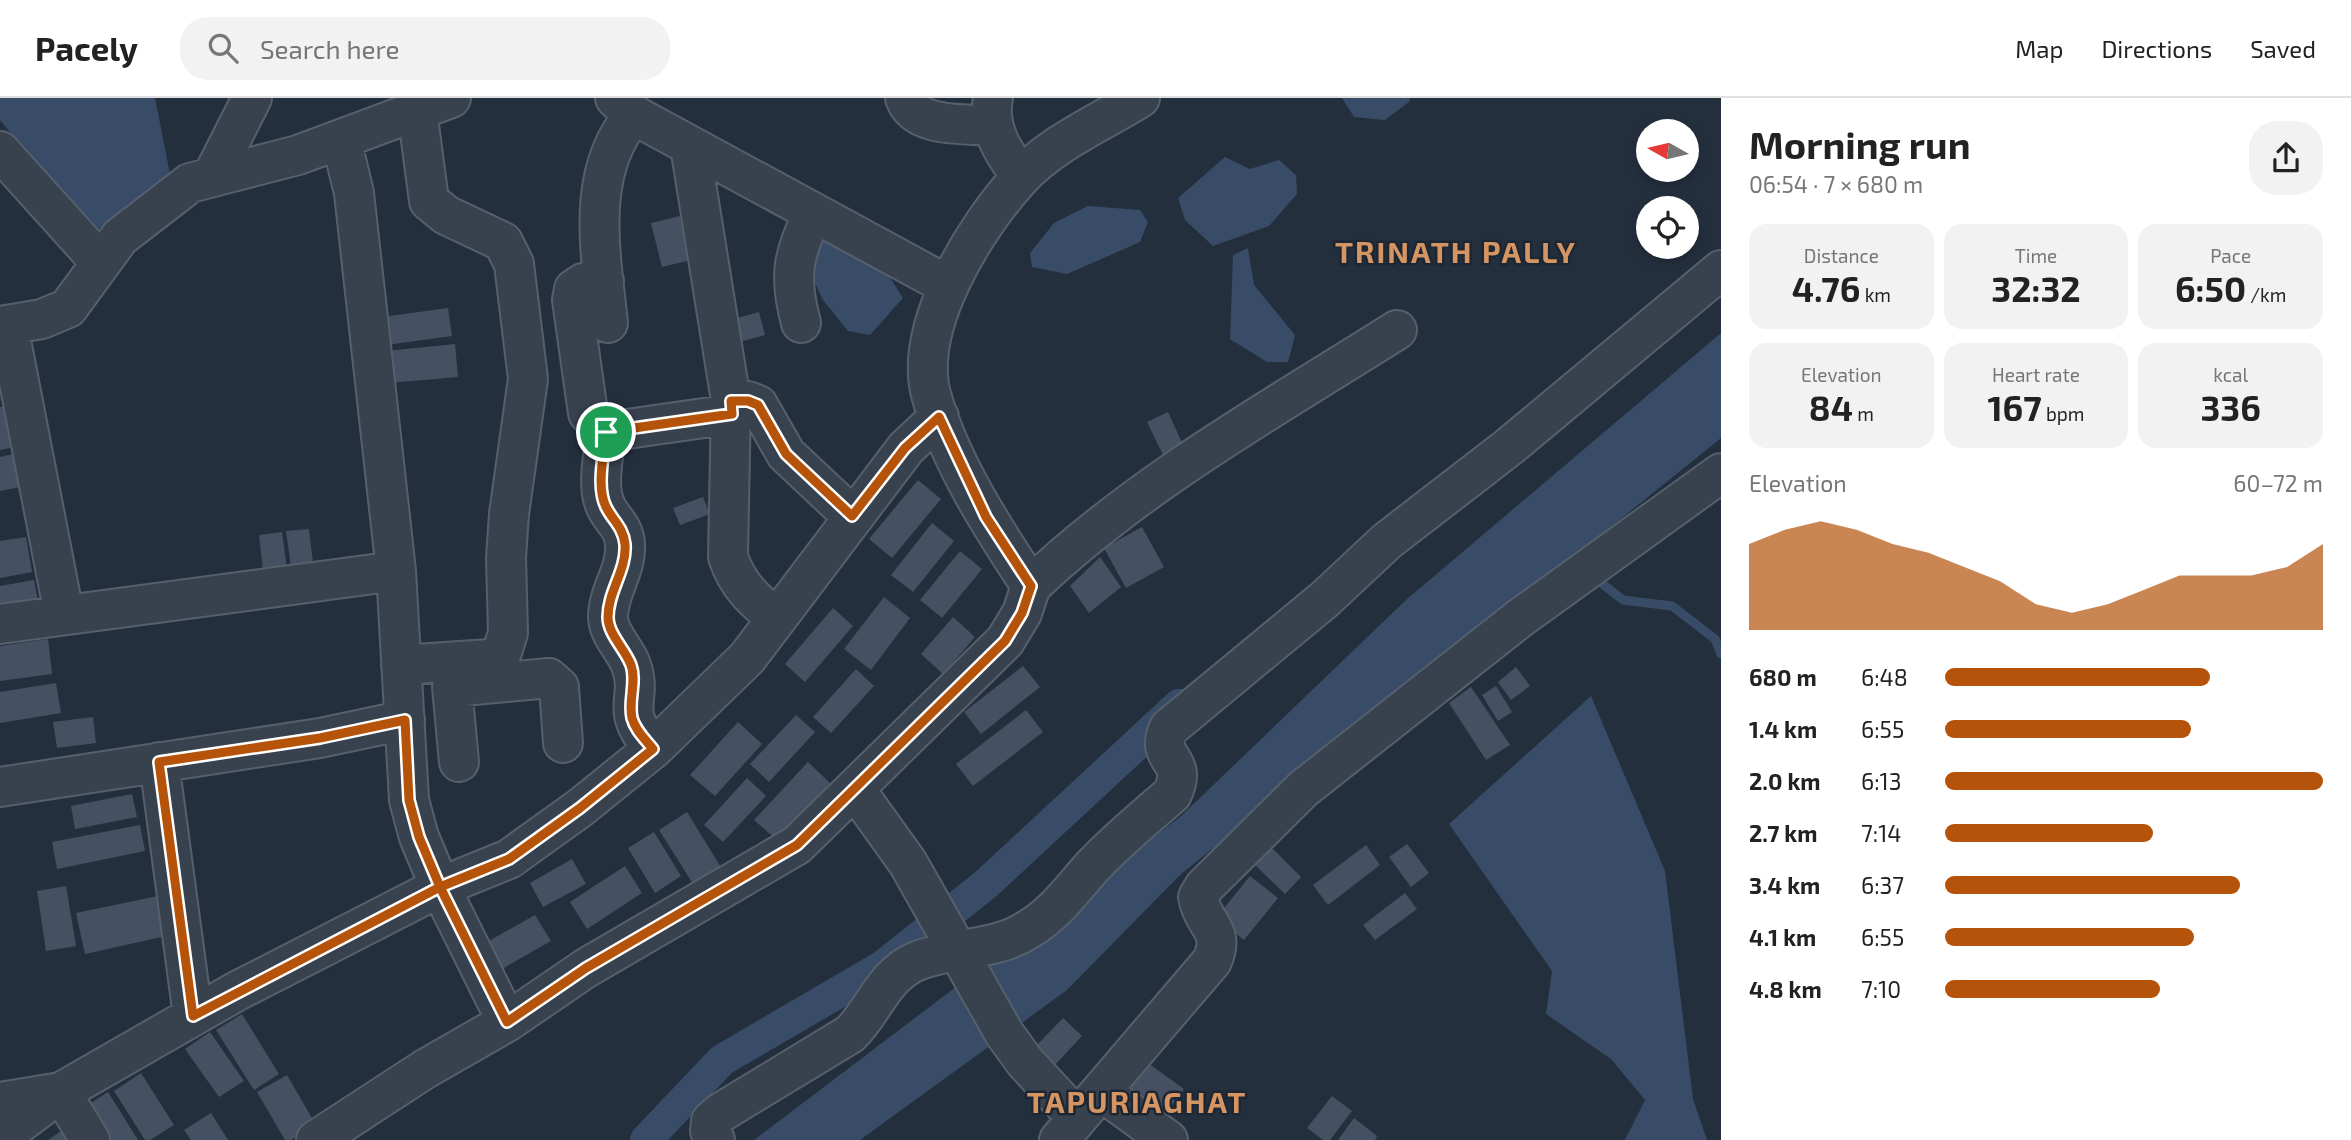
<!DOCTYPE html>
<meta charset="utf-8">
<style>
:root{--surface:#fff;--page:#f2f2f2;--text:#222;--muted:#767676;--line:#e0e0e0;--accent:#b45309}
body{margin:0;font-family:"Exo 2",sans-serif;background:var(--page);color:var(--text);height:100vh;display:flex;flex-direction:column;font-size:26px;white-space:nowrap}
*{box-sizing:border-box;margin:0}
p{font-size:23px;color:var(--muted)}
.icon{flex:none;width:38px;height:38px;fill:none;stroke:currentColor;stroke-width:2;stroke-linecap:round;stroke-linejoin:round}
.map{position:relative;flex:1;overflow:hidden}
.panel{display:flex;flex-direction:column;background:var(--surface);width:630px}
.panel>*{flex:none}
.needle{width:46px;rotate:278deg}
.tools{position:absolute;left:1636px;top:21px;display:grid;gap:14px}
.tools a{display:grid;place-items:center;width:63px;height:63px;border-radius:50%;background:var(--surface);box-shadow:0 4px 10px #0003;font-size:35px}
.pin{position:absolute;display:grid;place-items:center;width:60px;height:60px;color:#fff;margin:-30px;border:4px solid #fff;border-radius:50%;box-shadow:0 2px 7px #0007}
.round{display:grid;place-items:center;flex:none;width:74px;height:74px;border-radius:28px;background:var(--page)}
.overview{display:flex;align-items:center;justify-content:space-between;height:119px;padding:0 28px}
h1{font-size:38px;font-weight:700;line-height:52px}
.figures{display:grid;grid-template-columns:repeat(3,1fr);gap:10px;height:119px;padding:7px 28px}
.figures div{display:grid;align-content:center;border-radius:18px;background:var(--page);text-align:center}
.figures b{font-size:35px;font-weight:700}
.figures small{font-size:19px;font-weight:400}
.figures p{font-size:19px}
.chart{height:196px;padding:14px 28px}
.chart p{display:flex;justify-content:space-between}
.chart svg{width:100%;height:126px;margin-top:7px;fill:var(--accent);opacity:.7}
ul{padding:0 28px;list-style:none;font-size:23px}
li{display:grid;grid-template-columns:112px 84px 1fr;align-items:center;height:52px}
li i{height:18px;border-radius:9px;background:var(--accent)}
header{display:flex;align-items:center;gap:42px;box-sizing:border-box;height:98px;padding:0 35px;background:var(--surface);border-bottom:2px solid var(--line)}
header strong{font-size:33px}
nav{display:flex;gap:38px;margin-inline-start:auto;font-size:24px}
.search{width:490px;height:63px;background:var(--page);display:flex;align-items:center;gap:18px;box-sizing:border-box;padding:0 24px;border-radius:28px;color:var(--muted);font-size:26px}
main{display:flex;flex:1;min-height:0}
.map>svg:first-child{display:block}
.water{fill:#394c67}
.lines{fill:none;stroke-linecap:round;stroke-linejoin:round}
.stream{stroke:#394c67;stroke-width:9}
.canal{stroke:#394c67;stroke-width:32}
.building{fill:#455162}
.minor-casing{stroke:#565f6c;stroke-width:42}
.minor{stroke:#38414e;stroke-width:38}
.route-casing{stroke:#fff;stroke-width:14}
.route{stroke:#b45309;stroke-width:9}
.labels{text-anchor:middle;stroke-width:5;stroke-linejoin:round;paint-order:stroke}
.district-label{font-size:30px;font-weight:bold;letter-spacing:2px;fill:#d59563;stroke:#1d2633}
</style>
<header>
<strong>Pacely</strong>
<div class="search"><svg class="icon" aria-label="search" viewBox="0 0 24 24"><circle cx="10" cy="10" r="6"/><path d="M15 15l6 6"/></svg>Search here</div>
<nav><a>Map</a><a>Directions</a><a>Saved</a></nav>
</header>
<main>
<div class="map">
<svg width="1721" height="1042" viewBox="0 0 1721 1042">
<rect width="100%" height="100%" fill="#242f3e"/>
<path class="water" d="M0,0H155L171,81L129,105L93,136L0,22Z
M1342,0H1410L1409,4L1385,22L1354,19Z
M1225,59L1250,71L1279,62L1296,77L1297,96L1269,128L1213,148L1185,122L1178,100Z
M1088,108L1140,112L1148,124L1140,144L1067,176L1032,169L1030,155L1054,125Z
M825,136L884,170L903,200L870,237L848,233L823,202L809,172Z
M1248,150L1254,187L1295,237L1288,264H1267L1230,241L1233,157Z
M1721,235V340L1180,777L1067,892L860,1042H754L1180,719L1406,502Z
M1591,598L1665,773L1693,1001L1707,1042H1625L1645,1002L1611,961L1546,916L1552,873L1449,726Z"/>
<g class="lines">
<path class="stream" d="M1600,484L1623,502L1672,508L1715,541L1721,556"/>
<path class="canal" d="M646,1042L722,962L883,868L986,786L1179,607"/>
</g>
<path class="building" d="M680,118L691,162L662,169L651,125Z
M448,210L452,238L386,247L382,219Z
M759,214L765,237L729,247L723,224Z
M455,246L458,279L389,285L386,253Z
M7,308L14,349L0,352V309Z
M1168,314L1184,349L1164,359L1147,324Z
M14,356L20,389L0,393V359Z
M918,382L941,401L892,460L869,441Z
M703,399L710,416L680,427L673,410Z
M932,425L954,443L913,494L891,477Z
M1142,429L1164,469L1126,490L1104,450Z
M309,431L314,473L292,476L286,433Z
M282,434L288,478L264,481L259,437Z
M26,439L32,474L0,480V443Z
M960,453L982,471L942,520L920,502Z
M1100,459L1121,489L1089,515L1070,488Z
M34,482L40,514L0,521V488Z
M884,499L910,520L871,572L844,551Z
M833,510L853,528L805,584L785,566Z
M953,519L975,539L943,576L921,556Z
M48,541L52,576L0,583V548Z
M1023,568L1040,589L981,636L964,614Z
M1516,569L1530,588L1511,602L1498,584Z
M856,571L874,588L831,635L813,619Z
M56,585L61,615L0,625V594Z
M1496,588L1512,614L1498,623L1482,597Z
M1471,589L1510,647L1486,662L1449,605Z
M1026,612L1043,634L973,688L956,666Z
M796,617L815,634L769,684L750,666Z
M93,619L96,645L57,650L53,624Z
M738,624L762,646L715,698L690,677Z
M808,664L830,685L777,742L754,722Z
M747,680L766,698L723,744L704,727Z
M132,696L137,719L75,731L71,708Z
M687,714L722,771L695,789L659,732Z
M140,727L145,753L57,771L52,744Z
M654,734L681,778L655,795L628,750Z
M1407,746L1429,775L1411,789L1389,759Z
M1269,747L1301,779L1285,796L1253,765Z
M1366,747L1380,767L1328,807L1313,787Z
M572,761L586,786L543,809L530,785Z
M625,768L642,795L587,831L570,804Z
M1250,778L1278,800L1244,842L1216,820Z
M66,788L76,848L46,853L37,793Z
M1405,795L1417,811L1375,842L1363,827Z
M158,798L166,838L85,856L76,815Z
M535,817L551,843L488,879L473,852Z
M242,916L279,976L254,992L216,932Z
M1063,920L1082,938L1053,969L1034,950Z
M210,934L244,983L219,999L185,951Z
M1148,965L1184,991L1166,1015L1131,989Z
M141,975L174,1027L150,1042H145L114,993Z
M287,977L316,1027L291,1042H285L257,994Z
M108,994L138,1042H106L85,1009Z
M1332,998L1352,1013L1330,1042H1323L1307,1030Z
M211,1015L228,1042H191L184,1032Z
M1354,1020L1377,1038L1375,1042H1338Z
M63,1032L70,1042H48Z"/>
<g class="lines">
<g class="minor-casing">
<path id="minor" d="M615,0L634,17L949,188
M905,0C916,31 965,25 993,28
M993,0C987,31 1004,55 1021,79
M341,41L354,95L396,473L409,702L419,739L440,789L507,924
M690,48L731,303L728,459C738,488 753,501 776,520
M0,53L101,165
M212,79L252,0
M604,183L583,185L574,191L572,202L588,315L606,334C604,356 596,389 606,409C613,423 624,429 625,446C627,472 608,493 608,519C608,536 625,551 631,567C644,605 617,607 653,651
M608,225C601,156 584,74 634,17
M801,225C789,180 792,158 813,116
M8,227L64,516
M0,228L42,221L68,210L120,139L190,85L298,57L451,0
M731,303H748L758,307L786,356L852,418
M606,334L732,316
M1031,488C1138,386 1272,311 1397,232
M0,526L396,473
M401,567L490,561L502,554L508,535L506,460L509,416L528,281L514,166L503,144L446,117L429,103L417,12
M452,589L459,664
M453,589L549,580L559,589L563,645
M159,664L193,918
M0,689L320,640L405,622
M855,691L908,765L1004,935L1025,964L1077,1020
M1102,994L1168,1042
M0,1004L61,994L90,1042
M0,1040L61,994L237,893L440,789L509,761L580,710L653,651L747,560L906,350L939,319
M316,1042L425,971L507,924L586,870L797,747L1005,543L1022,515L1031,488C994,432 951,366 932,300C911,231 975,129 1020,80C1052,45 1100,25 1140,0
M715,1042L710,1033L711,1023L720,1015L850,936C874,913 883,877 917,863C953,849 996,853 1029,831C1056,815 1072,791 1093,768C1117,742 1146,719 1172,696C1190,659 1153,663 1169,630L1325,501L1387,443L1510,348L1721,172
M1059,1042L1212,863C1226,831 1203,828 1198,799L1204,789L1303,691L1520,520L1721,375"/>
</g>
<use href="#minor" class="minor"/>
</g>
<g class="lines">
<g class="route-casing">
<path id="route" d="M606,334C604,356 596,389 606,409C613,423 623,429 625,446C627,472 608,493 608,519C608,536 625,551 631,567C637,584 628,602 632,620C635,632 645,641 653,651L580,710L509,761L440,789L419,739L409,702L405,622L320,640L159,664L193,918L440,789L507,924L586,870L797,747L1005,543L1022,515L1031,488L986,419L939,319L905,350L852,418L786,356L758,307L748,303H731L732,316L606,334"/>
</g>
<use href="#route" class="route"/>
</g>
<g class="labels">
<g class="district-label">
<text x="1456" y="165">TRINATH PALLY</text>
<text x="1137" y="1015">TAPURIAGHAT</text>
</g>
</g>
</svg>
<div class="tools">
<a><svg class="needle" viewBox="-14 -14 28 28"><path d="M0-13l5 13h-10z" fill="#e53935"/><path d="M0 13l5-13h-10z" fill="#767676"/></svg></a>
<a><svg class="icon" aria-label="locate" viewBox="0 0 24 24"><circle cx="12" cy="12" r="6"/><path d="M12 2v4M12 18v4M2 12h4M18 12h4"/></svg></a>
</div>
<div class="pin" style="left:606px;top:334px;background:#1e9e55"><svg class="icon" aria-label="arrive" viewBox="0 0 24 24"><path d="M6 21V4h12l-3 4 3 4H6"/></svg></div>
</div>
<section class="panel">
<div class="overview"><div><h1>Morning run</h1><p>06:54 · 7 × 680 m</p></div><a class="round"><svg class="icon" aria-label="share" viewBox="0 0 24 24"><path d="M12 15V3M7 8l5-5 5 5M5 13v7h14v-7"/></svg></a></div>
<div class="figures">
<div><p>Distance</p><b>4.76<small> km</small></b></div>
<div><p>Time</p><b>32:32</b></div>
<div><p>Pace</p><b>6:50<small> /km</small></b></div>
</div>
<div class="figures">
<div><p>Elevation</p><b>84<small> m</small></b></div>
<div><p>Heart rate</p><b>167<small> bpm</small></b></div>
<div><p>kcal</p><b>336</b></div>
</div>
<div class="chart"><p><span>Elevation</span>60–72 m</p>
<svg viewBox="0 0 160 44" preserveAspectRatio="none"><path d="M0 44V14L10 9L20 6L30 9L40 14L50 17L60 22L70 27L80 35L90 38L100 35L110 30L120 25L130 25L140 25L150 22L160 14V44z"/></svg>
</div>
<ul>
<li><b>680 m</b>6:48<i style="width:70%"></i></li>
<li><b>1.4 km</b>6:55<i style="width:65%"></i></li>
<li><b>2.0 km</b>6:13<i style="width:100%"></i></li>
<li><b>2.7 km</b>7:14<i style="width:55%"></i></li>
<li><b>3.4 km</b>6:37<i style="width:78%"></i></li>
<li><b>4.1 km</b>6:55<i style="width:66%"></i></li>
<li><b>4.8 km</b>7:10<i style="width:57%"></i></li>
</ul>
</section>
</main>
